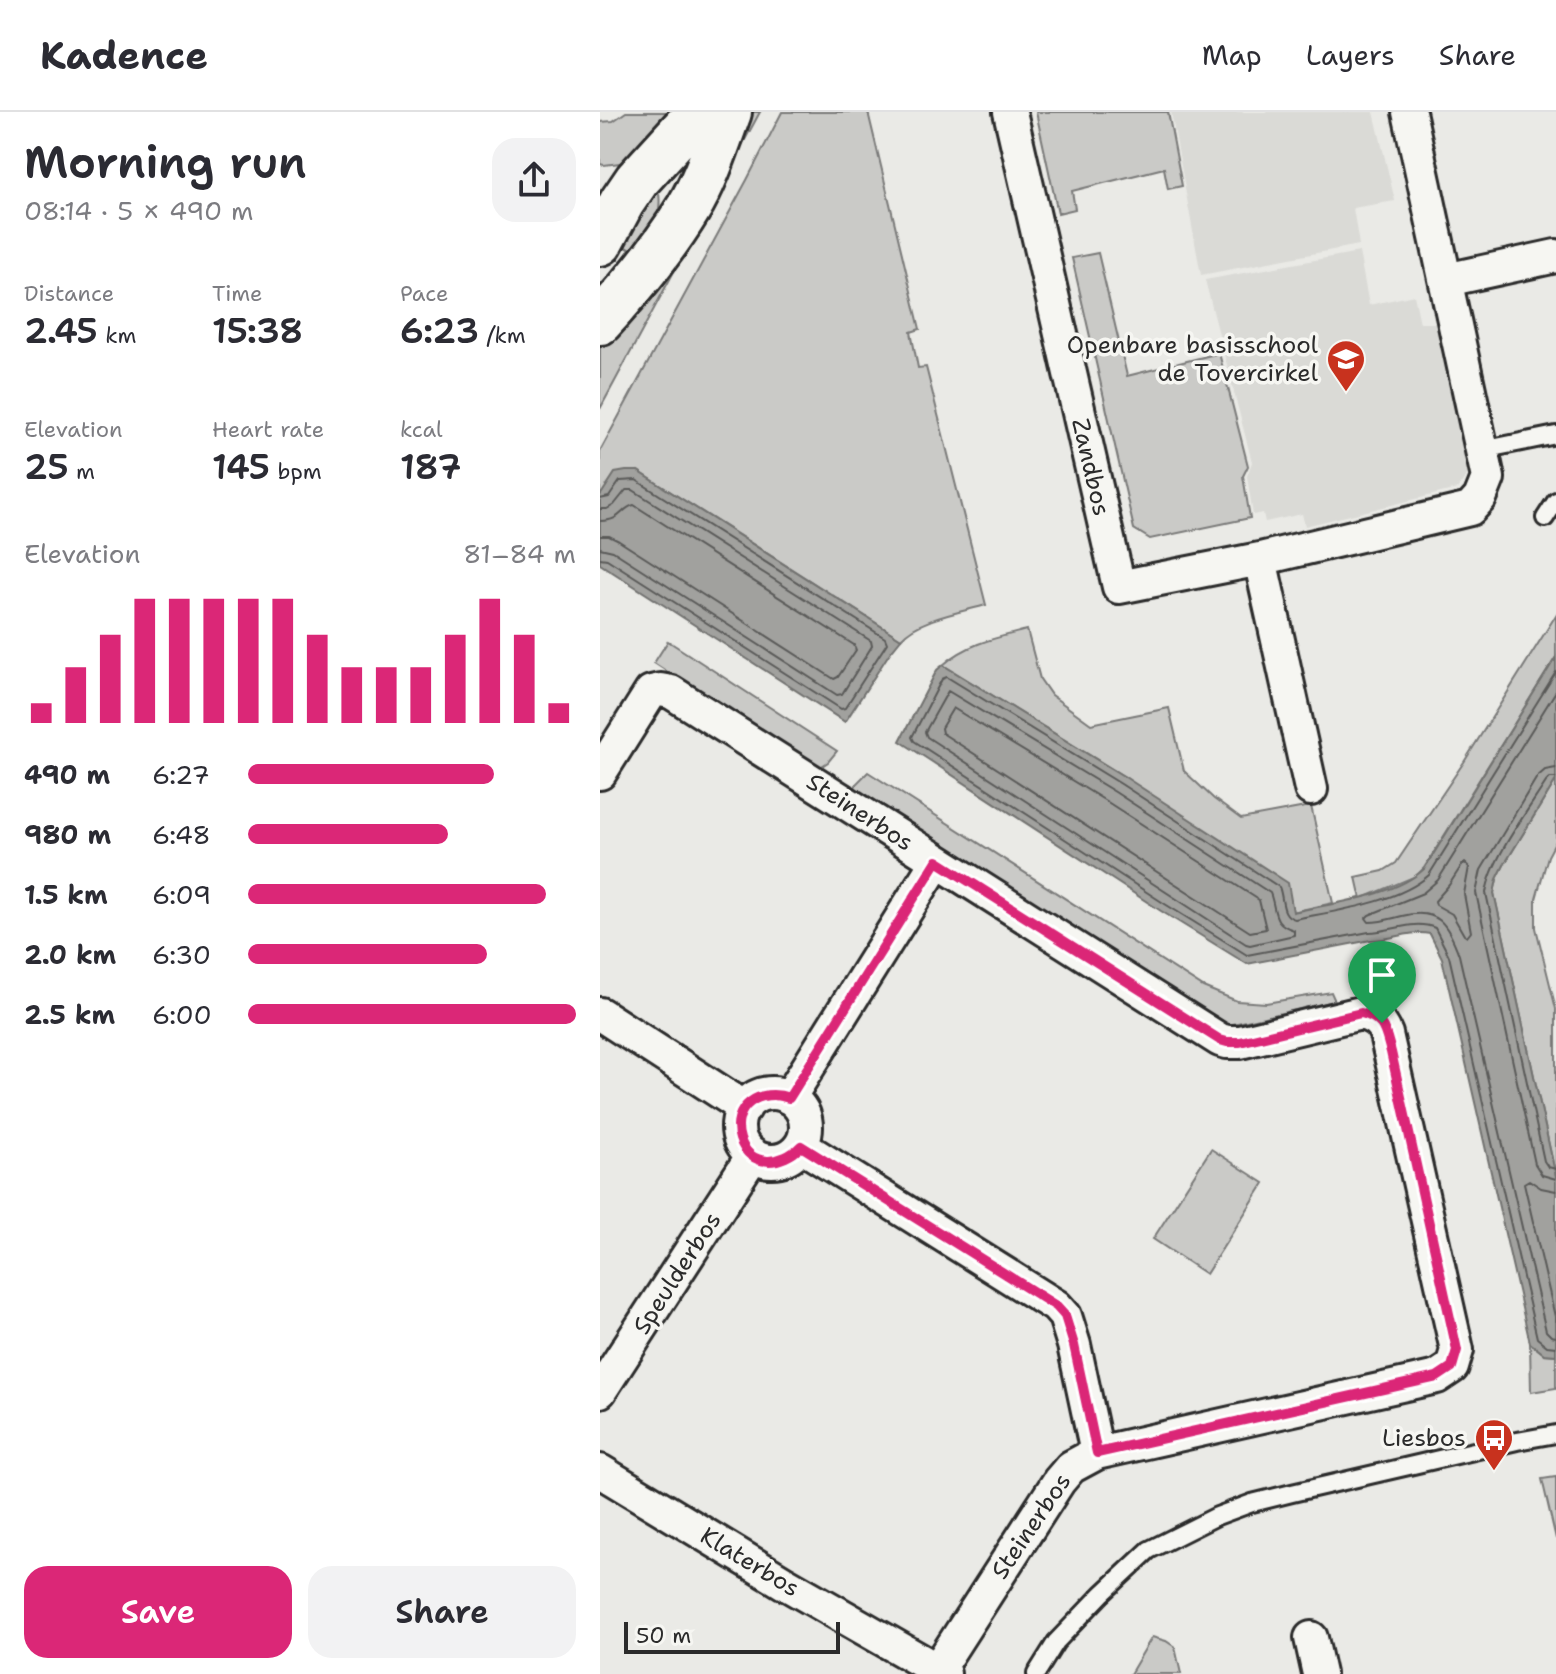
<!DOCTYPE html>
<meta charset="utf-8">
<style>
:root{--surface:#fff;--page:#f2f2f3;--text:#2b2b33;--muted:#7c7c81;--line:#e1e1e2;--accent:#db2777}
body{margin:0;font-family:"Shantell Sans",sans-serif;background:var(--page);color:var(--text);height:100vh;display:flex;flex-direction:column;font-size:30px;white-space:nowrap}
*{box-sizing:border-box;margin:0}
p{font-size:26px;color:var(--muted)}
.icon{flex:none;width:44px;height:44px;fill:none;stroke:currentColor;stroke-width:2;stroke-linecap:round;stroke-linejoin:round}
.map{position:relative;flex:1;overflow:hidden}
.panel{display:flex;flex-direction:column;background:var(--surface);width:600px}
.panel>*{flex:none}
.scale{position:absolute;left:24px;bottom:20px;width:216px;box-sizing:border-box;padding-left:8px;border:4px solid #2b2b2b;border-top:0;font-size:22px;line-height:28px;white-space:nowrap;color:#2b2b2b;-webkit-text-stroke:6px #f6f6f2;paint-order:stroke}
.pin{position:absolute;display:grid;place-items:center;width:68px;height:68px;color:#fff;margin:-82px -34px;border-radius:50% 50% 50% 0;rotate:-45deg;box-shadow:0 0 8px #0007}
.pin .icon{rotate:45deg}
.round{display:grid;place-items:center;flex:none;width:84px;height:84px;border-radius:24px;background:var(--page)}
.overview{display:flex;align-items:center;justify-content:space-between;height:136px;padding:0 24px}
h1{font-size:44px;font-weight:600;line-height:60px}
.figures{display:grid;grid-template-columns:repeat(3,1fr);gap:12px;height:136px;padding:8px 24px}
.figures div{display:grid;align-content:center}
.figures b{font-size:34px;font-weight:600}
.figures small{font-size:22px;font-weight:400}
.figures p{font-size:22px}
.chart{height:224px;padding:16px 24px}
.chart p{display:flex;justify-content:space-between}
.chart svg{width:100%;height:144px;margin-top:8px;stroke:var(--accent);stroke-width:6}
.primary-button{display:flex;gap:16px;margin-top:auto;padding:16px 24px}
.primary-button a{flex:1;height:92px;border-radius:24px;background:var(--accent);color:#fff;font-size:32px;font-weight:600;line-height:92px;text-align:center}
.primary-button a+a{background:var(--page);color:var(--text)}
ul{padding:0 24px;list-style:none;font-size:26px}
li{display:grid;grid-template-columns:128px 96px 1fr;align-items:center;height:60px}
li i{height:20px;border-radius:10px;background:var(--accent)}
header{display:flex;align-items:center;gap:48px;box-sizing:border-box;height:112px;padding:0 40px;background:var(--surface);border-bottom:2px solid var(--line)}
header strong{font-size:38px}
nav{display:flex;gap:44px;margin-inline-start:auto;font-size:28px}
main{display:flex;flex:1;min-height:0}
.map>svg:first-child{display:block}
.built{fill:#dadad6}
.green{fill:#cacac7;stroke:#7a7a79;stroke-width:2}
.water{fill:#a1a19e;stroke:#727270;stroke-width:2}
.lines{fill:none;stroke-linecap:round;stroke-linejoin:round}
.shore{stroke:#5a5a59;stroke-width:2}
.lane-casing{stroke:#2b2b2b;stroke-width:22}
.street-casing{stroke:#2b2b2b;stroke-width:38}
.secondary-casing{stroke:#2b2b2b;stroke-width:50}
.lane{stroke:#f6f6f2;stroke-width:16}
.street{stroke:#f6f6f2;stroke-width:32}
.secondary{stroke:#f6f6f2;stroke-width:44}
.route-casing{stroke:#fff;stroke-width:16}
.route{stroke:#db2777;stroke-width:10}
.labels{text-anchor:middle;stroke-width:7;stroke-linejoin:round;paint-order:stroke}
.poi-label{font-size:24px;fill:#2b2b2b;stroke:#f6f6f2;text-anchor:end}
.street-label{font-size:24px;fill:#2b2b2b;stroke:#f6f6f2}
</style>
<header>
<strong>Kadence</strong>
<nav><a>Map</a><a>Layers</a><a>Share</a></nav>
</header>
<main>
<section class="panel">
<div class="overview"><div><h1>Morning run</h1><p>08:14 · 5 × 490 m</p></div><a class="round"><svg class="icon" aria-label="share" viewBox="0 0 24 24"><path d="M12 15V3M7 8l5-5 5 5M5 13v7h14v-7"/></svg></a></div>
<div class="figures">
<div><p>Distance</p><b>2.45<small> km</small></b></div>
<div><p>Time</p><b>15:38</b></div>
<div><p>Pace</p><b>6:23<small> /km</small></b></div>
</div>
<div class="figures">
<div><p>Elevation</p><b>25<small> m</small></b></div>
<div><p>Heart rate</p><b>145<small> bpm</small></b></div>
<div><p>kcal</p><b>187</b></div>
</div>
<div class="chart"><p><span>Elevation</span>81–84 m</p>
<svg viewBox="0 0 160 44" preserveAspectRatio="none"><path d="M5 44V38M15 44V27M25 44V17M35 44V6M45 44V6M55 44V6M65 44V6M75 44V6M85 44V17M95 44V27M105 44V27M115 44V27M125 44V17M135 44V6M145 44V17M155 44V38"/></svg>
</div>
<ul>
<li><b>490 m</b>6:27<i style="width:75%"></i></li>
<li><b>980 m</b>6:48<i style="width:61%"></i></li>
<li><b>1.5 km</b>6:09<i style="width:91%"></i></li>
<li><b>2.0 km</b>6:30<i style="width:73%"></i></li>
<li><b>2.5 km</b>6:00<i style="width:100%"></i></li>
</ul>
<div class="primary-button"><a>Save</a><a>Share</a></div>
</section>
<div class="map">
<svg width="956" height="1562" viewBox="0 0 956 1562">
<rect width="100%" height="100%" fill="#eaeae6"/>
<filter id="ink" filterUnits="userSpaceOnUse"><feTurbulence type="fractalNoise" baseFrequency=".0125" numOctaves="2"/><feDisplacementMap in="SourceGraphic" scale="16" xChannelSelector="R" yChannelSelector="G"/><feConvolveMatrix kernelMatrix="1 2 1 2 8 2 1 2 1" color-interpolation-filters="sRGB"/></filter>
<g filter="url(#ink)">
<path class="built" d="M571,0H774L795,89L753,96L759,133L601,163Z
M759,140L769,193L814,183L820,211H845L871,358L857,377L705,414L702,402L665,410L663,401L653,403L647,364L652,350L605,168Z"/>
<path class="green" d="M26,0H88L28,50L4,53L0,52V10L13,9Z
M149,0H160L0,297V227Z
M182,0H268L320,217L311,220L318,256L326,255L386,493C361,500 318,507 301,527L38,359L0,384V339L147,68Z
M436,0H568L582,74L568,77L564,56L472,79L475,97L458,101Z
M54,80L59,82C62,100 52,125 40,138H31L22,133L40,83Z
M498,141L527,264L619,241L648,354L643,364L650,406L550,427L534,417L472,146Z
M956,503V545L824,756L816,764L761,787L756,765L783,759L796,751L864,650Z
M427,518L440,567L451,583L491,612L569,596L584,659L614,687L641,707L711,694L733,791L692,800L525,665L343,553C368,531 396,526 427,518Z
M68,529L237,639L228,650L217,657L54,551Z
M268,660L603,875L637,889L666,891L731,880L735,889L624,914L252,681L257,671Z
M956,668V729L948,744L936,787V816L956,897V1065L894,781L897,767L904,753Z
M611,1037L664,1071L606,1162L553,1127Z
M930,1231L944,1242L956,1243V1276L931,1280Z
M956,1365V1427L942,1367Z
M552,1525L566,1529L575,1535L581,1562H530Z"/>
<path class="water" d="M26,359H38L301,527L289,542L245,610L0,452V384L15,361Z
M956,545V668L904,753L897,767L894,781L956,1065V1243L944,1242L930,1231L842,846L830,822C807,818 793,828 771,828L647,852L561,799L300,629L337,558L343,553L525,665L688,771L693,800C732,791 794,785 824,757Z"/>
<g class="lines">
<path class="shore" d="M0,387L9,385L20,369L36,368L285,526L287,531L245,596L241,597L7,447L0,446
M0,397H7L14,393L26,378H33L271,529L272,534L242,582L237,583L13,439L0,436
M0,409C22,409 21,396 34,393L254,533L256,538L238,565L234,567L19,429L9,424H0
M956,560L829,763C798,791 735,799 695,807C680,804 684,786 679,775L521,672L347,565L342,567L312,625L314,629L565,792L647,843L769,820C792,820 813,807 835,816L849,844L937,1226L947,1234L956,1235
M348,579L515,680L670,781C677,799 671,811 694,818V823L650,833L646,832L327,625L325,620Z
M956,579L838,768L823,781L769,803L766,806L769,810C782,810 790,807 802,804C838,795 848,812 859,843L946,1219L951,1224L956,1225
M353,596L509,691L659,788L666,817L650,820L342,621L341,616Z
M956,656L945,658L937,665L881,758L876,781L935,1052L942,1063L956,1067
M956,666H950L946,670C927,700 891,747 886,781L944,1049L948,1055L956,1057
M865,751L869,755L864,782L871,820L867,825L864,823L852,802L836,793L835,789L849,773L862,753Z
M956,1079L941,1076L929,1068L924,1071L956,1209"/>
<g class="lane-casing">
<path id="lane" d="M882,338L956,323
M945,406L956,389
M436,1562L456,1530L502,1482L549,1438L617,1404L652,1391L692,1381L917,1329L956,1322"/>
</g>
<g class="street-casing">
<path id="street" d="M410,0L519,475L660,447L870,397L880,386L888,366L809,0
M846,168L956,144
M660,447L711,677
M0,661L51,580L60,578L71,580L620,928L627,930H640L761,901C774,905 781,909 786,922L857,1238L852,1255L837,1265L497,1341L471,1355L459,1369L337,1558
M0,902L145,996
M138 1015a34 34 0 1 1 68 0a34 34 0 1 1-68 0Z
M189,986L337,749
M201,1034L456,1194L465,1204L474,1233L497,1341
M0,1279L153,1043
M0,1359L183,1470L344,1562
M711,1526L719,1562"/>
</g>
<g class="secondary-casing">
<path id="secondary" d="M0,131L22,90L37,68L99,0
M0,210C32,175 63,138 88,97C106,68 117,32 129,0"/>
</g>
<use href="#lane" class="lane"/>
<use href="#street" class="street"/>
<use href="#secondary" class="secondary"/>
</g>
</g>
<g class="lines" filter="url(#ink)">
<g class="route-casing">
<path id="route" d="M337,749L620,928L627,930H640L761,901C785,907 785,919 791,940L857,1238L852,1255L837,1265L497,1341L474,1233L465,1204L456,1194L201,1034C183,1053 150,1057 140,1027C130,995 160,975 189,986Z"/>
</g>
<use href="#route" class="route"/>
</g>
<defs>
<g id="school-pin" transform="scale(2)"><path d="M0 17L-7.5 6A9.5 9.5 0 1 1 7.5 6Z" fill="#c8321e" stroke="#f6f6f2"/><path d="M0-5L7-2L0 1L-7-2ZM-4 1L0 2.5L4 1V4Q0 6-4 4Z" fill="#fff"/></g>
<g id="bus-pin" transform="scale(2)"><path d="M0 17L-7.5 6A9.5 9.5 0 1 1 7.5 6Z" fill="#c8321e" stroke="#f6f6f2"/><path d="M-5-6H5V4H4V6H2V4H-2V6H-4V4H-5ZM-3.5-4V0h7V-4ZM-3.5 1.2v1.5H-2V1.2ZM2 1.2v1.5H3.5V1.2Z" fill="#fff"/></g>
</defs>
<g fill-rule="evenodd">
<use href="#school-pin" x="746" y="247"/>
<use href="#bus-pin" x="894" y="1326"/>
</g>
<g class="labels">
<g class="poi-label">
<text x="718" y="241">Openbare basisschool<tspan x="718" dy="28">de Tovercirkel</tspan></text>
<text x="866" y="1334">Liesbos</text>
</g>
<g class="street-label">
<text transform="translate(491 355) rotate(77)" y="8">Zandbos</text>
<text transform="translate(260 700) rotate(33)" y="8">Steinerbos</text>
<text transform="translate(77 1161) rotate(-57)" y="8">Speulderbos</text>
<text transform="translate(431 1414) rotate(-56)" y="8">Steinerbos</text>
<text transform="translate(150 1450) rotate(31)" y="8">Klaterbos</text>
</g>
</g>
</svg>
<div class="scale">50 m</div>
<div class="pin" style="left:782px;top:911px;background:#1e9e55"><svg class="icon" aria-label="arrive" viewBox="0 0 24 24"><path d="M6 21V4h12l-3 4 3 4H6"/></svg></div>
</div>
</main>
